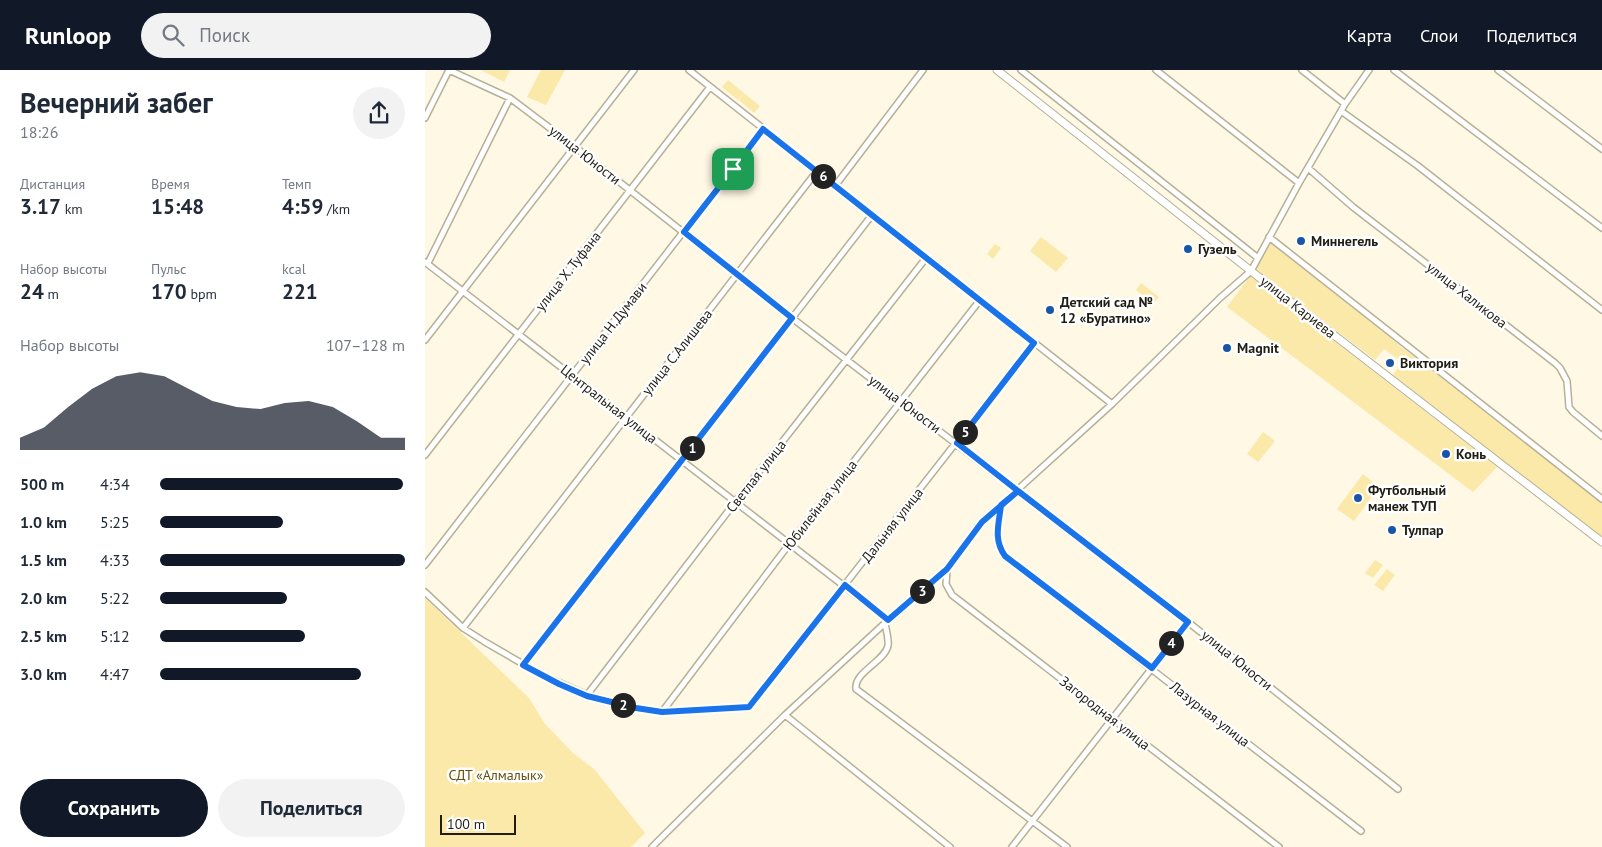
<!DOCTYPE html>
<html lang="ru">
<meta charset="utf-8">
<style>
:root{--surface:#fff;--page:#f2f2f3;--text:#1f2937;--muted:#747a83;--accent:#111827}
body{margin:0;font-family:"PT Sans",sans-serif;background:var(--page);color:var(--text);height:100vh;display:flex;flex-direction:column;font-size:19px;white-space:nowrap}
*{box-sizing:border-box;margin:0}
p{font-size:16px;color:var(--muted)}
.icon{flex:none;width:28px;height:28px;fill:none;stroke:currentColor;stroke-width:2;stroke-linecap:round;stroke-linejoin:round}
.map{position:relative;flex:1;overflow:hidden}
.details{display:flex;flex-direction:column;background:var(--surface);width:425px}
.details>*{flex:none}
.scale{position:absolute;left:15px;bottom:12px;width:76px;box-sizing:border-box;padding-left:5px;border:2px solid #201e14;border-top:0;font-size:14px;line-height:18px;white-space:nowrap;color:#201e14;-webkit-text-stroke:4px #fff;paint-order:stroke}
.pin{position:absolute;display:grid;place-items:center;width:42px;height:42px;color:#fff;margin:-21px;border-radius:10px;box-shadow:0 2px 8px #0006}
.km{position:absolute;width:25px;height:25px;margin:-12px;border-radius:50%;background:#222;color:#fff;font-size:14px;line-height:25px;text-align:center}
.round{display:grid;place-items:center;flex:none;width:52px;height:52px;border-radius:26px;background:var(--page)}
.overview{display:flex;align-items:center;justify-content:space-between;height:85px;padding:0 20px}
h1{font-size:28px;font-weight:700;line-height:38px}
.figures{display:grid;grid-template-columns:repeat(3,1fr);gap:8px;height:85px;padding:5px 20px}
.figures div{display:grid;align-content:center}
.figures b{font-size:21px;font-weight:700}
.figures small{font-size:14px;font-weight:400}
.figures p{font-size:14px}
.chart{height:140px;padding:10px 20px}
.chart p{display:flex;justify-content:space-between}
.chart svg{width:100%;height:90px;margin-top:5px;fill:var(--accent);opacity:.7}
.cta{display:flex;gap:10px;margin-top:auto;padding:10px 20px}
.cta a{flex:1;height:58px;border-radius:30px;background:var(--accent);color:#fff;font-size:20px;font-weight:700;line-height:58px;text-align:center}
.cta a+a{background:var(--page);color:var(--text)}
ul{padding:0 20px;list-style:none;font-size:16px}
li{display:grid;grid-template-columns:80px 60px 1fr;align-items:center;height:38px}
li i{height:12px;border-radius:6px;background:var(--accent)}
header{display:flex;align-items:center;gap:30px;box-sizing:border-box;height:70px;padding:0 25px;background:var(--accent);color:#fff}
header strong{font-size:24px}
nav{display:flex;gap:28px;margin-inline-start:auto;font-size:18px}
.search{width:350px;height:45px;background:var(--page);display:flex;align-items:center;gap:12px;box-sizing:border-box;padding:0 18px;border-radius:28px;color:var(--muted);font-size:19px}
main{display:flex;flex:1;min-height:0}
.map>svg:first-child{display:block}
.green{fill:#fbe9aa}
.lines{fill:none;stroke-linecap:round;stroke-linejoin:round}
.minor-casing{stroke:#b7b097;stroke-width:8}
.major-casing{stroke:#b7b097;stroke-width:9}
.minor{stroke:#fff;stroke-width:5}
.major{stroke:#fff;stroke-width:7}
.route-casing{stroke:#fff;stroke-width:10}
.route{stroke:#1a73e8;stroke-width:6}
.poi-dot{fill:#1955a6;stroke:#fff;stroke-width:2}
.labels{text-anchor:middle;stroke-width:5;stroke-linejoin:round;paint-order:stroke}
.street-label{font-size:14px;fill:#201e14;stroke:#fff}
.poi-label{font-size:14px;font-weight:bold;fill:#201e14;stroke:#fff;text-anchor:start}
.park-label{font-size:14px;fill:#61510b;stroke:#fff}
</style>
<header>
<strong>Runloop</strong>
<div class="search"><svg class="icon" aria-label="search" viewBox="0 0 24 24"><circle cx="10" cy="10" r="6"/><path d="M15 15l6 6"/></svg>Поиск</div>
<nav><a>Карта</a><a>Слои</a><a>Поделиться</a></nav>
</header>
<main>
<section class="details">
<div class="overview"><div><h1>Вечерний забег</h1><p>18:26</p></div><a class="round"><svg class="icon" aria-label="share" viewBox="0 0 24 24"><path d="M12 15V3M7 8l5-5 5 5M5 13v7h14v-7"/></svg></a></div>
<div class="figures">
<div><p>Дистанция</p><b>3.17<small> km</small></b></div>
<div><p>Время</p><b>15:48</b></div>
<div><p>Темп</p><b>4:59<small> /km</small></b></div>
</div>
<div class="figures">
<div><p>Набор высоты</p><b>24<small> m</small></b></div>
<div><p>Пульс</p><b>170<small> bpm</small></b></div>
<div><p>kcal</p><b>221</b></div>
</div>
<div class="chart"><p><span>Набор высоты</span>107–128 m</p>
<svg viewBox="0 0 160 44" preserveAspectRatio="none"><path d="M0 44V38L10 33L20 23L30 14L40 8L50 6L60 8L70 14L80 20L90 23L100 24L110 21L120 20L130 23L140 30L150 38L160 38V44z"/></svg>
</div>
<ul>
<li><b>500 m</b>4:34<i style="width:99%"></i></li>
<li><b>1.0 km</b>5:25<i style="width:50%"></i></li>
<li><b>1.5 km</b>4:33<i style="width:100%"></i></li>
<li><b>2.0 km</b>5:22<i style="width:52%"></i></li>
<li><b>2.5 km</b>5:12<i style="width:59%"></i></li>
<li><b>3.0 km</b>4:47<i style="width:82%"></i></li>
</ul>
<div class="cta"><a>Сохранить</a><a>Поделиться</a></div>
</section>
<div class="map">
<svg width="1177" height="777" viewBox="0 0 1177 777">
<rect width="100%" height="100%" fill="#fef8e4"/>
<path class="green" d="M56,0H85L79,12Z
M116,0H140L121,35L102,27Z
M303,10L319,23L313,30L297,17Z
M319,23L335,36L329,43L314,30Z
M616,167L643,188L631,202L605,181Z
M844,172L956,259L976,277L1024,311L1177,431V465L1174,466L968,305L977,292L959,279L950,290L831,199Z
M570,174L576,178L568,189L562,184Z
M825,206L1072,397L1048,422L802,237Z
M716,213L734,227L728,234L711,220Z
M838,362L850,371L833,392L822,384Z
M938,404L954,417L929,451L912,439Z
M950,490L958,495L948,508L940,503Z
M962,499L970,505L958,521L949,515Z
M0,528L104,628L120,654L148,683L169,699L220,763L206,777H0Z"/>
<g class="lines">
<g class="minor-casing">
<path id="minor" d="M24,0L85,28L150,77L367,248L763,552L973,719
M264,0L687,334
M596,0L833,188
M731,0L874,113
M877,0L920,34
M969,0L1177,158
M1073,0L1177,79
M916,41L993,96L1177,240
M0,48L24,0
M883,98L928,137L1130,293L1135,298L1142,311L1144,337L1148,342L1177,366
M410,116L498,0
M844,167L1177,429
M0,192L463,550
M3,193L85,28
M0,270L209,0
M0,385L285,17
M576,436C574,454 569,470 580,486L936,761
M0,495L338,59
M522,500L521,514L527,525L854,777
M0,522L38,558L60,572L117,605L162,625L211,638L237,642L324,637L609,273
M460,553C461,560 464,569 463,576C459,592 429,602 431,619L642,777
M38,558L392,101
M98,595L447,145
M162,625L311,431L501,188
M237,642L365,473L555,230
M360,645L525,777
M227,777L360,645L460,553L522,499L557,452L687,334L795,228L826,201L874,113L920,34L944,0
M587,777L763,552"/>
</g>
<g class="major-casing">
<path id="major" d="M572,0L826,201L1177,472"/>
</g>
<use href="#minor" class="minor"/>
<use href="#major" class="major"/>
</g>
<g class="lines">
<g class="route-casing">
<path id="route" d="M308,99L259,162L367,248L98,595L134,614L162,626L211,638L237,642L324,637L420,515L463,550L522,499L557,452L593,421L763,552L727,598L580,486C568,469 574,454 576,435L593,421L532,373L609,273L338,59L308,99"/>
</g>
<use href="#route" class="route"/>
</g>
<g class="poi-dot">
<circle cx="876" cy="171" r="5"/>
<circle cx="763" cy="179" r="5"/>
<circle cx="625" cy="240" r="5"/>
<circle cx="802" cy="278" r="5"/>
<circle cx="965" cy="293" r="5"/>
<circle cx="1021" cy="384" r="5"/>
<circle cx="933" cy="428" r="5"/>
<circle cx="967" cy="460" r="5"/>
</g>
<g class="labels">
<g class="street-label">
<text transform="translate(160 85) rotate(38)" y="5">улица Юности</text>
<text transform="translate(143 201) rotate(-52)" y="5">улица Х. Туфана</text>
<text transform="translate(1042 225) rotate(38)" y="5">улица Халикова</text>
<text transform="translate(873 237) rotate(38)" y="5">улица Кариева</text>
<text transform="translate(188 253) rotate(-52)" y="5">улица Н.Думави</text>
<text transform="translate(252 282) rotate(-52)" y="5">улица С.Алишева</text>
<text transform="translate(184 334) rotate(38)" y="5">Центральная улица</text>
<text transform="translate(480 334) rotate(37)" y="5">улица Юности</text>
<text transform="translate(331 406) rotate(-52)" y="5">Светлая улица</text>
<text transform="translate(395 435) rotate(-52)" y="5">Юбилейная улица</text>
<text transform="translate(467 455) rotate(-52)" y="5">Дальняя улица</text>
<text transform="translate(812 590) rotate(39)" y="5">улица Юности</text>
<text transform="translate(680 643) rotate(38)" y="5">Загородная улица</text>
<text transform="translate(785 644) rotate(38)" y="5">Лазурная улица</text>
</g>
<g class="poi-label">
<text x="886" y="176">Миннегель</text>
<text x="773" y="184">Гузель</text>
<text x="635" y="237">Детский сад №<tspan x="635" dy="16">12 «Буратино»</tspan></text>
<text x="812" y="283">Magnit</text>
<text x="975" y="298">Виктория</text>
<text x="1031" y="389">Конь</text>
<text x="943" y="425">Футбольный<tspan x="943" dy="16">манеж ТУП</tspan></text>
<text x="977" y="465">Тулпар</text>
</g>
<g class="park-label">
<text x="71" y="710">СДТ «Алмалык»</text>
</g>
</g>
</svg>
<div class="scale">100 m</div>
<div class="pin" style="left:308px;top:99px;background:#1e9e55"><svg class="icon" aria-label="arrive" viewBox="0 0 24 24"><path d="M6 21V4h12l-3 4 3 4H6"/></svg></div>
<b class="km" style="left:267px;top:378px">1</b>
<b class="km" style="left:198px;top:635px">2</b>
<b class="km" style="left:497px;top:521px">3</b>
<b class="km" style="left:746px;top:573px">4</b>
<b class="km" style="left:540px;top:362px">5</b>
<b class="km" style="left:398px;top:106px">6</b>
</div>
</main>
